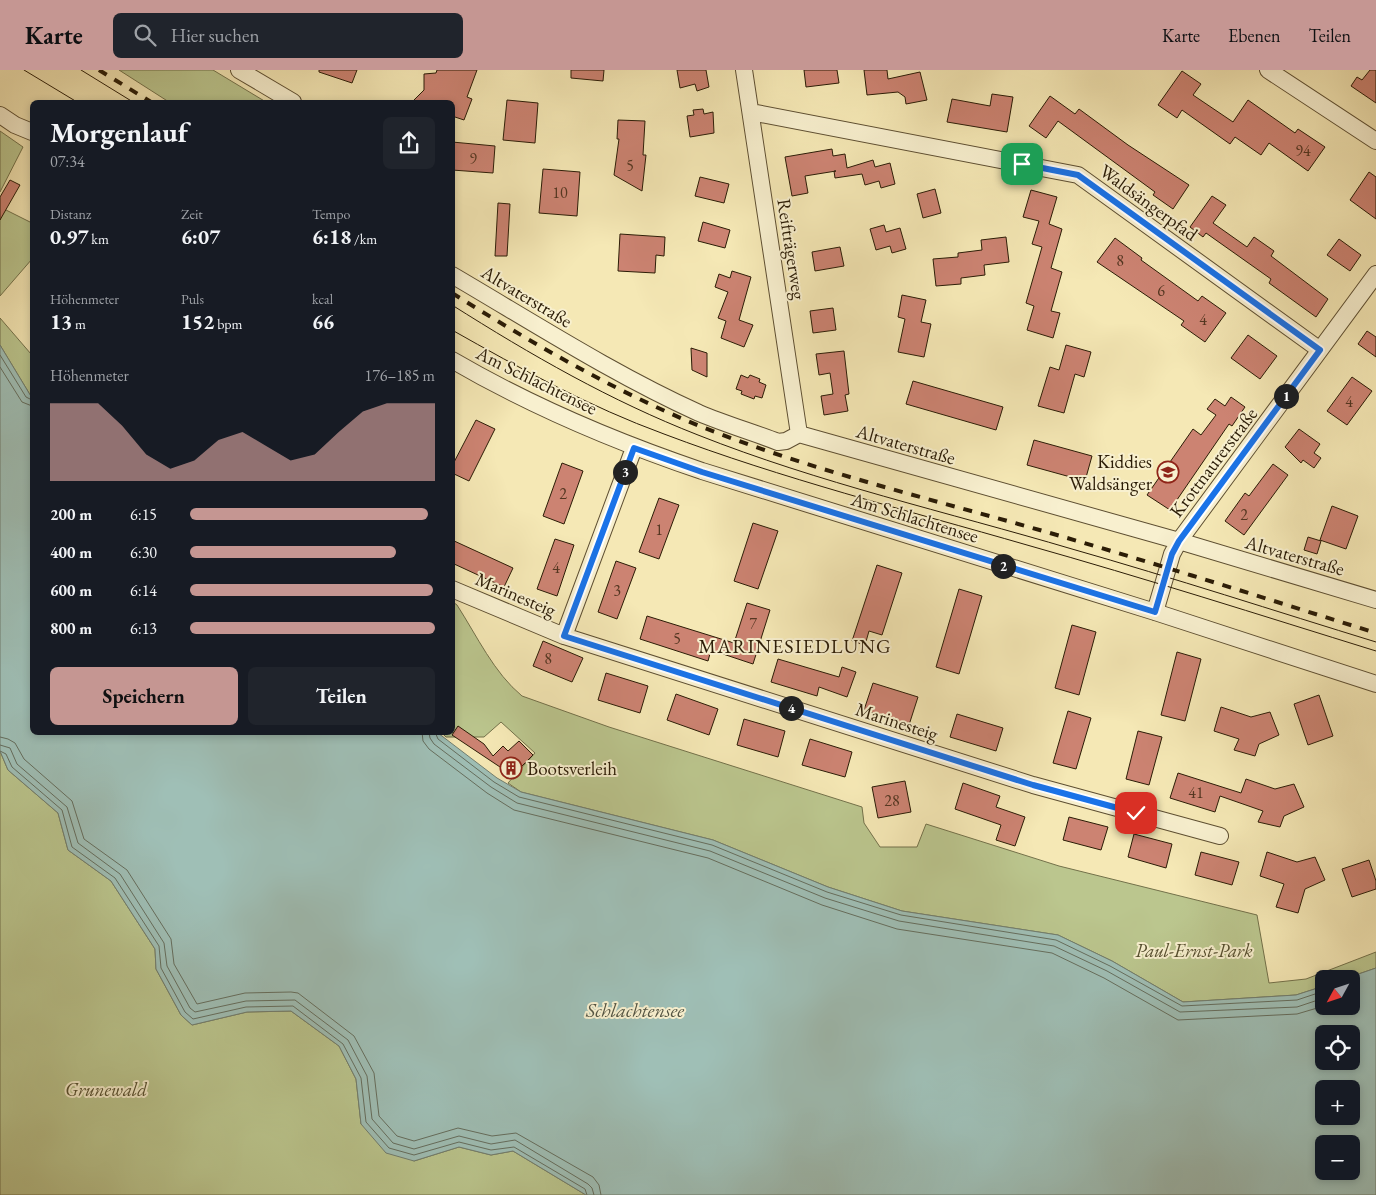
<!DOCTYPE html>
<html lang="de">
<meta charset="utf-8">
<style>
:root{--surface:#171b24;--page:#20242c;--text:#f1f3f6;--muted:#9ea1a6;--accent:#c59692}
body{margin:0;font-family:"EB Garamond",serif;background:var(--page);color:var(--text);height:100vh;display:flex;flex-direction:column;font-size:19px;white-space:nowrap}
*{box-sizing:border-box;margin:0}
p{font-size:16px;color:var(--muted)}
.icon{flex:none;width:28px;height:28px;fill:none;stroke:currentColor;stroke-width:2;stroke-linecap:round;stroke-linejoin:round}
.map{position:relative;flex:1;overflow:hidden}
.panel{position:absolute;left:30px;top:30px;width:425px;height:635px;display:flex;flex-direction:column;background:var(--surface);border-radius:8px;box-shadow:0 2px 8px #0003}
.panel>*{flex:none}
.needle{width:32px;rotate:230deg}
.fabs{position:absolute;left:1315px;top:900px;display:grid;gap:10px}
.fabs a{display:grid;place-items:center;width:45px;height:45px;border-radius:8px;background:var(--surface);box-shadow:0 2px 8px #0003;font-size:25px}
.pin{position:absolute;display:grid;place-items:center;width:42px;height:42px;color:#fff;margin:-21px;border-radius:10px;box-shadow:0 2px 8px #0006}
.km{position:absolute;width:25px;height:25px;margin:-12px;border-radius:50%;background:#222;color:#fff;font-size:14px;line-height:25px;text-align:center}
.round{display:grid;place-items:center;flex:none;width:52px;height:52px;border-radius:8px;background:var(--page)}
.head{display:flex;align-items:center;justify-content:space-between;height:85px;padding:0 20px}
h1{font-size:28px;font-weight:700;line-height:38px}
.metrics{display:grid;grid-template-columns:repeat(3,1fr);gap:8px;height:85px;padding:5px 20px}
.metrics div{display:grid;align-content:center}
.metrics b{font-size:21px;font-weight:700}
.metrics small{font-size:14px;font-weight:400}
.metrics p{font-size:14px}
.chart{height:140px;padding:10px 20px}
.chart p{display:flex;justify-content:space-between}
.chart svg{width:100%;height:90px;margin-top:5px;fill:var(--accent);opacity:.7}
.action{display:flex;gap:10px;margin-top:auto;padding:10px 20px}
.action a{flex:1;height:58px;border-radius:8px;background:var(--accent);color:#111;font-size:20px;font-weight:700;line-height:58px;text-align:center}
.action a+a{background:var(--page);color:var(--text)}
ul{padding:0 20px;list-style:none;font-size:16px}
li{display:grid;grid-template-columns:80px 60px 1fr;align-items:center;height:38px}
li i{height:12px;border-radius:6px;background:var(--accent)}
header{display:flex;align-items:center;gap:30px;box-sizing:border-box;height:70px;padding:0 25px;background:var(--accent);color:#111}
header strong{font-size:24px}
nav{display:flex;gap:28px;margin-inline-start:auto;font-size:18px}
.search{width:350px;height:45px;background:var(--page);display:flex;align-items:center;gap:12px;box-sizing:border-box;padding:0 18px;border-radius:8px;color:var(--muted);font-size:19px}
.map>svg:first-child{display:block}
.green{fill:#bbc68e;stroke:#73714a}
.water{fill:#9fbfb6;stroke:#717e70;fill-rule:evenodd}
.lines{fill:none;stroke-linecap:round;stroke-linejoin:round}
.shore{stroke:#656e5e;stroke-width:1}
.building{fill:#cc8372;stroke:#2b1c06}
.minor-casing{stroke:#5e4f32;stroke-width:18}
.minor{stroke:#f8f0cf;stroke-width:16}
.tram{stroke:#2b1c06;stroke-width:1}
.rail{stroke:#2b1c06;stroke-width:4;stroke-dasharray:9 9;stroke-linecap:butt}
.route-casing{stroke:#fff;stroke-width:10}
.route{stroke:#1a73e8;stroke-width:6}
.labels{text-anchor:middle;stroke-width:4;stroke-linejoin:round;paint-order:stroke}
.number-label{font-size:16px;fill:#533621}
.street-label{font-size:19px;fill:#2b1c06;stroke:#f8f0cf}
.poi-label{font-size:19px;fill:#2b1c06;stroke:#f8f0cf;text-anchor:end}
.park-label{font-size:19px;font-style:italic;fill:#564f2f;stroke:#f8f0cf}
.neighbourhood-label{font-size:20px;letter-spacing:1px;fill:#2b1c06;stroke:#f8f0cf}
.water-label{font-size:20px;font-style:italic;fill:#545544;stroke:#f8f0cf}
</style>
<header>
<strong>Karte</strong>
<div class="search"><svg class="icon" aria-label="search" viewBox="0 0 24 24"><circle cx="10" cy="10" r="6"/><path d="M15 15l6 6"/></svg>Hier suchen</div>
<nav><a>Karte</a><a>Ebenen</a><a>Teilen</a></nav>
</header>
<div class="map">
<svg width="1376" height="1125" viewBox="0 0 1376 1125">
<rect width="100%" height="100%" fill="#f5e8b5"/>
<filter id="stains"><feTurbulence type="fractalNoise" baseFrequency=".004" numOctaves="4"/><feColorMatrix values="0 0 0 0 .2 0 0 0 0 .09 0 0 0 0 .02 0 0 0 .5 -.17"/></filter>
<radialGradient id="worn" r=".72"><stop offset=".6" stop-color="#630" stop-opacity="0"/><stop offset="1" stop-color="#630" stop-opacity=".3"/></radialGradient>
<path class="green" d="M119,0H213L266,32H169Z
M0,61L23,77L0,122Z
M0,137L32,153V189L0,226Z
M0,248L31,284L32,283V328L0,275Z
M453,532L457,535C477,566 494,603 522,626L609,657L862,737L864,753L880,777H917L926,754L1059,796L1257,845L1269,913L1306,909L1376,882V898L1344,909H1324V916L1296,925L1183,932L1112,891L1058,865L902,841L828,817L713,770L521,722L508,713L535,683L501,652L484,667H446L442,663L452,662Z
M0,681L8,700L58,743L68,780L111,811L155,879L156,899L181,945L192,955L247,942L291,941L339,976L356,1009L361,1054L414,1091L459,1077L491,1085L513,1081L586,1125H0Z"/>
<path class="water" d="M0,275L32,328V662L438,663L497,708L521,722L713,770L828,817L902,841L1058,865L1112,891L1183,932L1296,925L1324,916V936H1351V909H1344L1376,898V1125H586L513,1081L491,1085L459,1077L414,1091L386,1083L361,1054L356,1009L339,976L291,941L247,942L192,955L181,945L156,899L155,879L111,811L68,780L58,743L8,700L0,681ZM1324,964H1351V991H1324ZM1324,1019H1351V1046H1324ZM1324,1074H1351V1101H1324Z"/>
<g class="lines">
<path class="shore" d="M0,285L26,327L32,330
M0,297L22,332L32,336
M422,662L423,671L429,679L487,723L514,740L708,788L822,835L897,859L1052,883L1104,908L1178,950L1297,944L1324,936
M429,662L430,668L434,674L491,717L517,733L710,781L825,828L899,851L1054,876L1107,901L1180,942L1297,937L1324,928
M435,662L438,669L494,712L519,727L712,775L827,822L901,845L1056,870L1110,896L1182,936L1297,930L1324,921
M0,667L8,669L15,673L24,689L72,731L84,769L127,800L171,869L174,894L197,934L245,923L291,922L298,923L354,966L374,1003L379,1046L397,1066L414,1071L458,1058L492,1066L516,1063L593,1107L599,1115L601,1125
M0,675L10,678L17,694L67,737L78,773L120,804L164,873L167,896L190,938L195,942L246,931L295,930L348,970L367,1006L372,1049L393,1073L414,1079L459,1066L491,1074L515,1070L588,1114L592,1118L594,1125
M0,681L6,684L12,697L62,740L72,777L115,808L159,876L161,898L185,942L193,949L246,937L293,936L343,974L361,1008L366,1052L389,1078L414,1085L459,1072L491,1080L514,1077L585,1119L587,1125"/>
</g>
<path class="building" d="M319,0H357L352,13L319,2Z
M437,0H477L467,27L472,29L464,50L452,46V32H412L424,20V4L436,3Z
M571,0H604L603,11L571,8Z
M677,0H706L709,17L697,21L695,14L680,18Z
M804,0H837L839,13L806,17Z
M864,0H887L888,9L920,2L927,30L906,34L905,27L898,22L867,25Z
M1370,0H1376V33L1351,16L1357,7L1362,10Z
M1182,1L1201,14L1193,25L1233,52L1248,30L1295,63L1298,59L1325,77L1308,101L1269,73L1261,85L1235,67L1230,74L1182,40L1177,48L1158,35Z
M992,24L1013,27L1007,62L947,52L952,29L990,36Z
M1050,26L1075,44L1079,39L1128,75L1189,115L1173,139L1153,125L1155,122L1058,51L1046,68L1029,56Z
M507,30L538,33L535,73L503,70Z
M703,39L704,44L713,42L714,63L690,67L687,46L694,45L693,40Z
M618,50L645,51L643,85H646L642,121L614,105L619,69H617Z
M452,72L495,76L493,103L452,100Z
M832,79L833,86L845,84L847,98L873,90L875,97L890,93L895,114L881,118L879,111L865,115L862,104L835,108L834,101H836L805,106L808,123L792,126L785,87Z
M543,99L580,102L577,146L539,143Z
M1369,102L1376,107V149L1350,130Z
M700,107L729,114L724,133L695,126Z
M10,110L20,115L0,150V127Z
M935,119L941,143L923,148L917,124Z
M1031,120L1057,127L1049,154L1062,159L1051,198L1062,202L1051,241L1060,243L1053,268L1027,260L1034,236L1026,233L1042,177L1032,174L1039,151L1023,147Z
M1212,126L1226,135L1213,153L1247,177L1254,167L1274,181L1271,186L1328,229L1316,247L1269,213L1271,209L1206,163L1203,167L1190,157Z
M498,133L510,134L507,186H495Z
M703,152L730,160L725,178L698,171Z
M884,155L886,162L900,158L906,179L892,183L890,176L876,180L870,159Z
M620,164L665,167L664,186L656,185L655,203L618,201Z
M1006,167L1009,192L984,195L985,205L961,208V214L936,216L933,189L958,187V183L982,180L981,170Z
M1115,168L1142,188L1141,190L1198,231L1202,226L1226,243L1205,272L1181,255L1184,251L1097,192Z
M1339,169L1361,185L1350,201L1327,185Z
M840,177L844,196L815,201L812,182Z
M732,201L751,207L739,250L753,255L744,277L721,268L726,251L718,248L728,222L715,217L719,204L730,208Z
M902,225L926,230L921,252L931,254L924,287L898,282L905,249L898,247Z
M833,238L836,260L813,263L810,241Z
M1367,261L1376,267V287L1358,274Z
M1248,265L1277,286L1260,309L1231,288Z
M1066,275L1091,282L1084,307L1075,304L1064,343L1038,336L1050,297L1059,300Z
M691,278L707,283V307L692,300Z
M844,281L849,324L845,325L848,341L824,345L821,326L833,324L830,303L819,305L816,284Z
M741,305L748,308L750,305L760,309L759,312L766,315L762,328L755,326L754,329L741,324L742,321L736,319Z
M1352,307L1372,321L1347,355L1327,341Z
M913,311L1003,337L996,360L906,334Z
M1231,327L1245,337L1232,356L1229,354L1170,440L1147,425L1193,359L1201,365L1216,345L1207,339L1215,329L1225,336Z
M476,350L495,359L469,411L452,403V396Z
M1299,359L1320,374L1314,383L1321,388L1314,398L1303,390L1301,393L1285,377Z
M1034,370L1092,386L1085,411L1027,395Z
M562,393L583,401L564,454L543,446Z
M1273,394L1288,405L1244,465L1225,451L1245,423L1249,426Z
M659,428L679,435L659,489L639,482Z
M1332,436L1358,446L1346,479L1320,470Z
M753,453L778,461L758,519L734,511Z
M1308,467L1321,471L1317,484L1304,480Z
M555,469L574,475L557,526L537,519Z
M452,470L513,498L504,517L452,493Z
M616,491L636,498L617,549L598,542Z
M877,495L902,503L882,565L869,561L865,575L852,571Z
M959,519L982,526L959,604L936,597Z
M747,533L770,540L753,594L711,580L708,591L640,569L647,546L734,573Z
M1072,555L1096,562L1079,625L1055,618Z
M543,571L583,588L572,612L533,596Z
M1177,582L1201,589L1185,651L1161,645Z
M778,589L839,607L842,597L856,602L847,627L819,617L817,626L771,612Z
M606,603L648,616L640,643L598,630Z
M873,613L918,627L909,655L864,640Z
M676,624L718,639L709,665L667,650Z
M1319,625L1333,666L1308,675L1294,634Z
M1221,637L1251,647L1270,642L1279,665L1259,674L1255,686L1234,680L1239,669L1214,661Z
M1068,641L1091,648L1076,699L1053,693Z
M957,644L1003,658L996,681L950,667Z
M744,649L785,661L778,687L737,675Z
M458,656L484,674L493,686L503,676L508,681L519,671L533,685L511,707L500,697L452,665Z
M1138,661L1162,667L1149,715L1126,709Z
M810,669L852,682L845,707L802,695Z
M1178,703L1241,723L1246,709L1275,719L1294,714L1304,737L1284,746L1280,757L1258,752L1263,741L1220,726L1215,742L1170,728Z
M905,711L911,742L878,748L872,717Z
M963,713L1000,726L996,737L1025,747L1015,776L996,770L1001,755L955,739Z
M1069,747L1108,757L1101,780L1063,770Z
M1134,764L1172,774L1166,798L1128,787Z
M1201,782L1239,792L1232,815L1195,805Z
M1267,782L1297,792L1315,787L1325,810L1305,819L1298,843L1276,837L1284,814L1260,806Z
M1369,790L1376,811V819L1352,827L1342,799Z"/>
<g class="lines">
<g class="minor-casing">
<path id="minor" d="M239,0L293,32
M744,0L799,364
M1268,0L1376,71
M751,42L1078,105L1320,280
M0,45L15,55L32,62
M452,205C534,253 613,304 699,343C725,354 752,362 778,372L786,371L799,364L1179,471L1376,530
M452,290C531,336 616,372 702,401L1155,542L1376,614
M452,519L564,566L1033,715L1220,766
M1155,542L1172,484L1179,471L1376,204
M564,566L634,378"/>
</g>
<use href="#minor" class="minor"/>
<path class="tram" d="M24,0L77,32
M81,0L133,32
M452,235C531,285 611,331 698,365C819,413 947,442 1072,479C1174,508 1275,541 1376,572
M452,260C521,299 590,337 664,364C783,409 906,440 1027,475C1144,508 1260,545 1376,581"/>
<path class="rail" d="M99,0L151,32
M452,223C532,273 614,321 702,357C808,399 919,426 1029,457C1145,490 1261,527 1376,563"/>
</g>
<g class="lines">
<g class="route-casing">
<path id="route" d="M1022,94L1078,105L1320,280L1179,471L1172,484L1155,542L702,402L634,378L564,566L1033,715L1136,743"/>
</g>
<use href="#route" class="route"/>
</g>
<defs>
<g id="school-ring" transform="scale(1.125)"><circle r="9.5" fill="#f8f0cf" stroke="#8f2418" stroke-width="1.5"/><path d="M0-5L7-2L0 1L-7-2ZM-4 1L0 2.5L4 1V4Q0 6-4 4Z" fill="#8f2418"/></g>
<g id="building-ring" transform="scale(1.125)"><circle r="9.5" fill="#f8f0cf" stroke="#8f2418" stroke-width="1.5"/><path d="M-4-6H4V6H1V3H-1V6H-4ZM-2.5-4.3h1.7v1.8h-1.7ZM.8-4.3h1.7v1.8H.8ZM-2.5-1h1.7V.8h-1.7ZM.8-1h1.7V.8H.8Z" fill="#8f2418"/></g>
</defs>
<g fill-rule="evenodd">
<use href="#school-ring" x="1168" y="402"/>
<use href="#building-ring" x="511" y="698"/>
</g>
<g class="labels">
<g class="number-label">
<text x="1303" y="86">94</text>
<text x="473" y="94">9</text>
<text x="630" y="101">5</text>
<text x="560" y="128">10</text>
<text x="1120" y="196">8</text>
<text x="1161" y="226">6</text>
<text x="1203" y="255">4</text>
<text x="1349" y="337">4</text>
<text x="563" y="429">2</text>
<text x="1244" y="450">2</text>
<text x="659" y="465">1</text>
<text x="556" y="503">4</text>
<text x="617" y="526">3</text>
<text x="753" y="559">7</text>
<text x="677" y="574">5</text>
<text x="548" y="594">8</text>
<text x="1196" y="728">41</text>
<text x="892" y="736">28</text>
</g>
<g class="street-label">
<text transform="translate(1149 132) rotate(36)" y="7">Waldsängerpfad</text>
<text transform="translate(792 179) rotate(81)" y="7">Reifträgerweg</text>
<text transform="translate(527 226) rotate(31)" y="7">Altvaterstraße</text>
<text transform="translate(537 310) rotate(26)" y="7">Am Schlachtensee</text>
<text transform="translate(906 374) rotate(16)" y="7">Altvaterstraße</text>
<text transform="translate(1213 392) rotate(-53)" y="7">Krottnaurerstraße</text>
<text transform="translate(915 447) rotate(17)" y="7">Am Schlachtensee</text>
<text transform="translate(1295 485) rotate(16)" y="7">Altvaterstraße</text>
<text transform="translate(516 524) rotate(23)" y="7">Marinesteig</text>
<text transform="translate(897 651) rotate(18)" y="7">Marinesteig</text>
</g>
<g class="poi-label">
<text x="1152" y="398">Kiddies<tspan x="1152" dy="22">Waldsänger</tspan></text>
<text x="527" y="705" text-anchor="start">Bootsverleih</text>
</g>
<g class="park-label">
<text x="1194" y="887">Paul-Ernst-Park</text>
<text x="106" y="1026">Grunewald</text>
</g>
<g class="neighbourhood-label">
<text x="795" y="583">MARINESIEDLUNG</text>
</g>
<g class="water-label">
<text x="635" y="947">Schlachtensee</text>
</g>
</g>
<rect width="100%" height="100%" filter="url(#stains)"/>
<rect width="100%" height="100%" fill="url(#worn)"/>
</svg>
<div class="fabs">
<a><svg class="needle" viewBox="-14 -14 28 28"><path d="M0-13l5 13h-10z" fill="#e53935"/><path d="M0 13l5-13h-10z" fill="#9ea1a6"/></svg></a>
<a><svg class="icon" aria-label="locate" viewBox="0 0 24 24"><circle cx="12" cy="12" r="6"/><path d="M12 2v4M12 18v4M2 12h4M18 12h4"/></svg></a>
<a>+</a>
<a>−</a>
</div>
<div class="pin" style="left:1022px;top:94px;background:#1e9e55"><svg class="icon" aria-label="arrive" viewBox="0 0 24 24"><path d="M6 21V4h12l-3 4 3 4H6"/></svg></div>
<div class="pin" style="left:1136px;top:743px;background:#d93025"><svg class="icon" aria-label="check" viewBox="0 0 24 24"><path d="M5 12l5 5 9-10"/></svg></div>
<b class="km" style="left:1286px;top:326px">1</b>
<b class="km" style="left:1003px;top:496px">2</b>
<b class="km" style="left:625px;top:402px">3</b>
<b class="km" style="left:791px;top:638px">4</b>
<section class="panel">
<div class="head"><div><h1>Morgenlauf</h1><p>07:34</p></div><a class="round"><svg class="icon" aria-label="share" viewBox="0 0 24 24"><path d="M12 15V3M7 8l5-5 5 5M5 13v7h14v-7"/></svg></a></div>
<div class="metrics">
<div><p>Distanz</p><b>0.97<small> km</small></b></div>
<div><p>Zeit</p><b>6:07</b></div>
<div><p>Tempo</p><b>6:18<small> /km</small></b></div>
</div>
<div class="metrics">
<div><p>Höhenmeter</p><b>13<small> m</small></b></div>
<div><p>Puls</p><b>152<small> bpm</small></b></div>
<div><p>kcal</p><b>66</b></div>
</div>
<div class="chart"><p><span>Höhenmeter</span>176–185 m</p>
<svg viewBox="0 0 160 44" preserveAspectRatio="none"><path d="M0 44V6L10 6L20 6L30 17L40 31L50 38L60 34L70 24L80 20L90 27L100 34L110 31L120 20L130 10L140 6L150 6L160 6V44z"/></svg>
</div>
<ul>
<li><b>200 m</b>6:15<i style="width:97%"></i></li>
<li><b>400 m</b>6:30<i style="width:84%"></i></li>
<li><b>600 m</b>6:14<i style="width:99%"></i></li>
<li><b>800 m</b>6:13<i style="width:100%"></i></li>
</ul>
<div class="action"><a>Speichern</a><a>Teilen</a></div>
</section>
</div>
